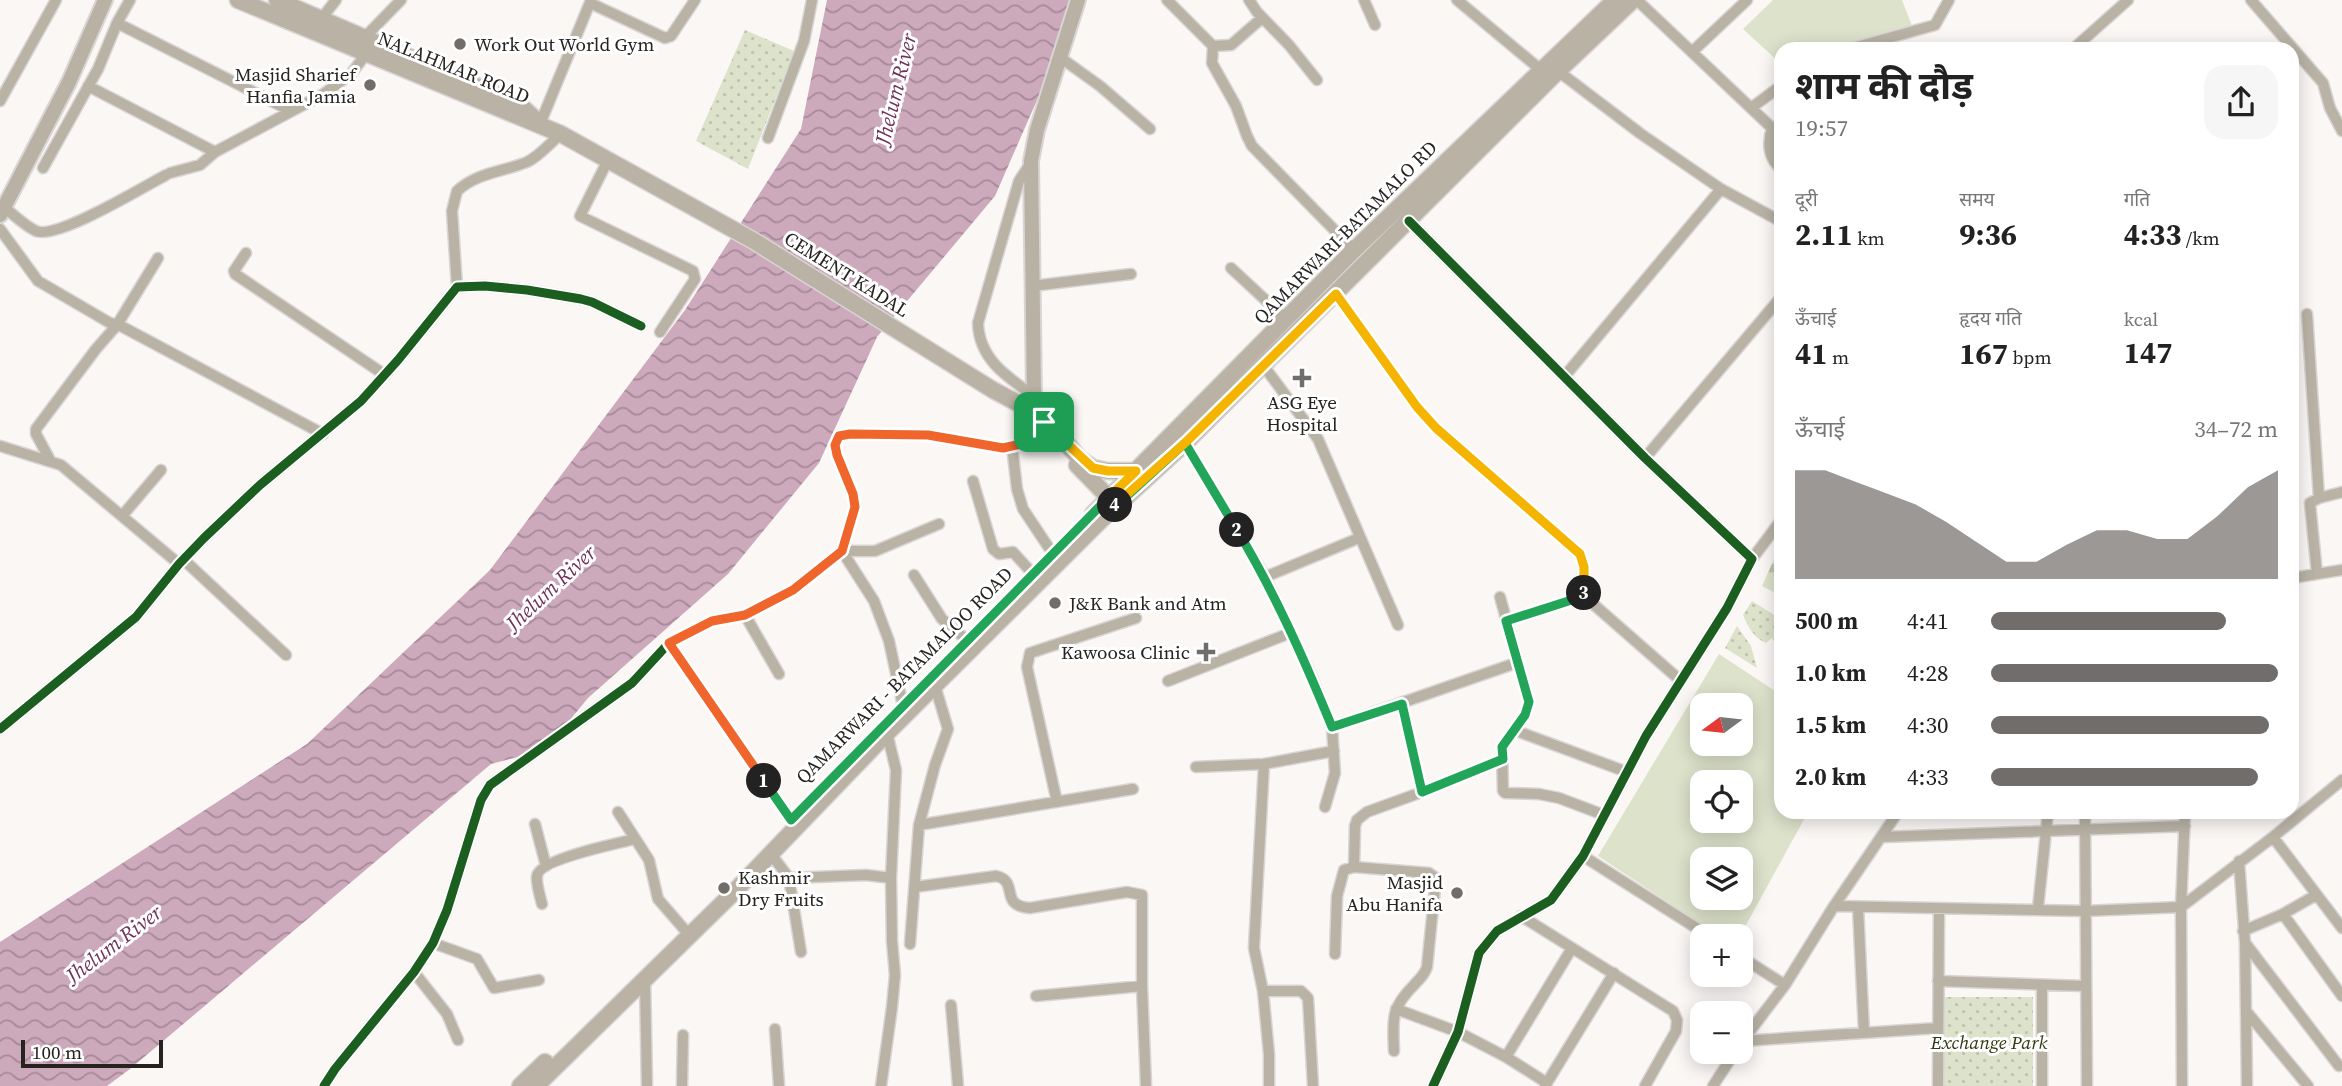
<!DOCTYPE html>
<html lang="hi">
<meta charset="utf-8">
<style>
:root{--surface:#fff;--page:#f6f6f6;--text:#222;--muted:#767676;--accent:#716d6b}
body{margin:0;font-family:"Source Serif 4","Noto Sans Devanagari",serif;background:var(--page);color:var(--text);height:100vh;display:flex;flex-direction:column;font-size:26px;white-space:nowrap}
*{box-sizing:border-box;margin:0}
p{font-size:23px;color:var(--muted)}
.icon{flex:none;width:38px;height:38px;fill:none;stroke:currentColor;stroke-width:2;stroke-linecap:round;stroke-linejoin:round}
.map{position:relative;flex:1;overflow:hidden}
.panel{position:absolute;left:1774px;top:42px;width:525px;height:777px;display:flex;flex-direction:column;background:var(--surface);border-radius:21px;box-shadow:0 4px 18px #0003}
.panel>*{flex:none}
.needle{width:46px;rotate:255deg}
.tools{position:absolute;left:1690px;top:693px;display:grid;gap:14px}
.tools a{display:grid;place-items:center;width:63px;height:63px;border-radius:14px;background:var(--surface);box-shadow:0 4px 18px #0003;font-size:35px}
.scale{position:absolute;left:21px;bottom:18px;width:142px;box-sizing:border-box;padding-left:7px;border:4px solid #262321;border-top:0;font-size:19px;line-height:24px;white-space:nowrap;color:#262321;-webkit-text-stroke:5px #fff;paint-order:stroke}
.pin{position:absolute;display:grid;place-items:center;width:60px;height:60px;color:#fff;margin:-30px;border-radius:14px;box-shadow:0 4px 10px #0006}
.km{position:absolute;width:35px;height:35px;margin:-18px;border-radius:50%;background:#222;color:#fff;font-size:19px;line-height:35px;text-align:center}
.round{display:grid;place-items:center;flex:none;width:74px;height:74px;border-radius:21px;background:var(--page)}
.overview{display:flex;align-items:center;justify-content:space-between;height:119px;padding:0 21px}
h1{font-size:38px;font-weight:700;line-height:52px}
.metrics{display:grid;grid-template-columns:repeat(3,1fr);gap:10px;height:119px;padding:7px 21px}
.metrics div{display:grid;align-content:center}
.metrics b{font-size:30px;font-weight:700}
.metrics small{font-size:19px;font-weight:400}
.metrics p{font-size:19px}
.chart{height:196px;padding:14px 21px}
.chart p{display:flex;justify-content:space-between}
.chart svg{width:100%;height:126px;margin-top:7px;fill:var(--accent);opacity:.7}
ul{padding:0 21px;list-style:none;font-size:23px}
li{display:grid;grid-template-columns:112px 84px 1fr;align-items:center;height:52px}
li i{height:18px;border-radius:9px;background:var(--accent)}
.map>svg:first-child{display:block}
.cemetery{fill:url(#cemetery-stones)}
.park{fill:url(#park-dots)}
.garden{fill:#dde2cb;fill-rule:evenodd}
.water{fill:url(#water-waves)}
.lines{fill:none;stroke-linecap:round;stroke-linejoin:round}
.street-casing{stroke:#d8d5d4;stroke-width:13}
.secondary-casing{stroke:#d8d5d4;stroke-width:18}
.primary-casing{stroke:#d8d5d4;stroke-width:19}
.street{stroke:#b9b3a6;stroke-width:10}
.secondary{stroke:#b8b1a4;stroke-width:14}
.primary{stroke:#bab2a4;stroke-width:16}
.cycleway-casing{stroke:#fff;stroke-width:13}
.cycleway{stroke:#1b5e20;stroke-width:9}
.split-1-casing{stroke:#fff;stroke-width:14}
.split-2-casing{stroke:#fff;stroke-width:14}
.split-3-casing{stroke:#fff;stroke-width:14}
.split-4-casing{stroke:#fff;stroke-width:14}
.split-5-casing{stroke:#fff;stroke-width:14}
.split-1{stroke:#f0652b;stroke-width:9}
.split-2{stroke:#22a559;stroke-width:9}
.split-3{stroke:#22a559;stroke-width:9}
.split-4{stroke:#f5b400;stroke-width:9}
.split-5{stroke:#f5b400;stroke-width:9}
.poi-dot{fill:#716d6b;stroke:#fff;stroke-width:2.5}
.labels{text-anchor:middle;stroke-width:6;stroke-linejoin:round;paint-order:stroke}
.poi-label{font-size:19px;fill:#262321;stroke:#fff;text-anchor:start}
.street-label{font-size:19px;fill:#262321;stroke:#fff}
.park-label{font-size:19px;font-style:italic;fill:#313911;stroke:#fff}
.water-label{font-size:21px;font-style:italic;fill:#713259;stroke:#fff}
</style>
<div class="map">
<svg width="2342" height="1086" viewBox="0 0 2342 1086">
<defs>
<pattern id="cemetery-stones" width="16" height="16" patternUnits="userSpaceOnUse" patternTransform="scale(1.75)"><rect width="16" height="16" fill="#dde2cb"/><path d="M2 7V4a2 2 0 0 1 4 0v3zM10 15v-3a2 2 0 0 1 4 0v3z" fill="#bec2ae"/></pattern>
<pattern id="park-dots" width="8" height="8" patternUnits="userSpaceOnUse" patternTransform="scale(1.75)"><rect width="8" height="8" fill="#dde2cb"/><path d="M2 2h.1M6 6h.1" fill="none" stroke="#bec2ae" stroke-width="1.8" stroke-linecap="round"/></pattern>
<pattern id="water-waves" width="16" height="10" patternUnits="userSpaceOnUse" patternTransform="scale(1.75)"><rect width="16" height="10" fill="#cda9bc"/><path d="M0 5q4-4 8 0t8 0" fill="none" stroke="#a68998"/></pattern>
</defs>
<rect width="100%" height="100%" fill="#fbf7f5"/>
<path class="cemetery" d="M1781,544V596L1762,586Z"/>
<path class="park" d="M745,30L794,51L748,169L696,141Z
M1752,601L1781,619V650L1772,638L1766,643C1754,638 1748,627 1743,615Z
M1737,626L1751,646L1757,668L1725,648Z
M1944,997H2033V1086H1944Z"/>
<path class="garden" d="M1773,0H1902L1912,26L1826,49H1782L1781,64L1743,29Z
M1719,654L1781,695L1782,812H1808L1740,936H1719L1598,856ZM1703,705H1741V744H1703ZM1703,782H1741V821H1703ZM1703,859H1741V898H1703Z"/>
<path class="water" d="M827,0H1073L1070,25L995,196L877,337L819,463L728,574L588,698L545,750L491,764L130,1069L107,1086H0V942L307,744L490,570L685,310L801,129Z"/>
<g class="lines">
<g class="street-casing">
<path id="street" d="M1167,0L1213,46L1212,63L1236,106L1247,136L1252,146L1354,250
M1249,0L1257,12L1289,45L1317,80
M1364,0L1375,25
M1457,0L1541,70
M1637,0L1772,128
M2251,0L2323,83L2330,108L2342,131
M590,3L665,38L671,36L695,0
M321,19L336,0
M117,23L291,111
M365,37L401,0
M1213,46L1231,45L1262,18
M1849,49L1935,25L1949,0
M2073,49L2128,0
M1693,51L1747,0
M1061,58L1100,86L1150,129
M1558,71L1641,134L1721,189L1782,222
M88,86L215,152L200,165L170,173
M0,101L56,0
M1751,108L1782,85
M540,124L591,0
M1772,128C1767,144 1769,159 1782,170
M768,138L804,41L812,0
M215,152L322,95L351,74L366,54
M608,160L580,216L693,271L695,279L660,332
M1030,164L1019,181L978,323C979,359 1007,377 1034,396
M43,168L98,69L117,23L130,0
M5,208C14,215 25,226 36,231C57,240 143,187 166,175
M1409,221L1645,458L1752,559L1727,608L1646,736L1583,856L1551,900L1497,931L1479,953L1458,1032L1433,1086
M0,229L38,281L110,323L119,325L323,434
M246,253L234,271L235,274L385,375
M1231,268L1286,319
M1032,286L1131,274
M457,287L452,211L457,191C478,172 503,172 527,162C540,156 550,143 561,134
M1336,294L1417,407L1436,428L1580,554L1584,567V596L1681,681
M2307,314L2319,498
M1263,365L1318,439L1398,625
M1564,377L1721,189
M1185,443L1265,577L1311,675L1332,727L1335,773L1325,807
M0,446L61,465L179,564
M1012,446L1017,489L1023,509L1053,554
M1645,458L1782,296
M50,460L36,434V429L96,349L117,325L158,258
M973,481L993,549L999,554L1013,552L1033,574
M122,516L161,470
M842,551L874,601L889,641L903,706
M842,551H875L939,524
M1752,559L1782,519
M184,560L286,655
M2317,574L2310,503L2319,498L2342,492
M914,575L942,619L968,641
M1265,577L1359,538
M2292,578L2342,570
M1500,597L1529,702L1525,715L1502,747L1503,791L1505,793L1539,794L1559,798L1604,815
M745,615L779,674
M1506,621L1584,596
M669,643L791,820
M1168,681L1290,633
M1402,704L1422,792
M1332,727L1516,663
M0,729L136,617L179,564L204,538L260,485L361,401L398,360L457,287L485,286L527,290L581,299L592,302L641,326
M1514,730L1627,772
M1196,767L1264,764
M1057,802L1027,667L1030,653L1136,618
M618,812L649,860L658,899L684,929
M2085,812L2087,1086
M535,824L546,866
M919,825L1133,789
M1883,837L2185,826
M2273,837L2342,928
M771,854L789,878L801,952
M1583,856L1709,936
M2239,861L2245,943L2247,1086
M1354,867L1429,873L1436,878L1427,967C1424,976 1420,978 1414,985C1390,1009 1393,1020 1394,1051
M789,878L866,875L891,878
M915,887L996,876C1020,881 998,906 1030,908L1127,892L1142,895V986L1146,1086
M542,904C540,896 536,884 537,876C539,859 619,843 635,839
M1834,906L2085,911L2181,907L2273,837L2342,780
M1858,907L1864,1032
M2038,908L2048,812
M2283,914L2342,996
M1521,916L1673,1011L1677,1020L1676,1031L1645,1086
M2243,931L2283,914L2316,895
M433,943L477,959L494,988L539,980
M910,944L919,825L935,765L948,729L935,686
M2246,944L2339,1066
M1335,954L1337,896L1344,870L1354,867L1355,826L1357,820L1367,812L1422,792L1503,759
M1741,957L1785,985
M414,972L447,1014L458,1040
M645,980L647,1086
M1938,981L2085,986
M1263,991H1301L1308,998L1313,1086
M1036,996L1142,986
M951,1005L958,1086
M1396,1009L1458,1032L1506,1057L1547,1083
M2246,1011L2308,1086
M775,1029L779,1086
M1742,1041L1938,1028
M1741,1043L1785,985L1834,906L1898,812
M1506,1057L1572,948
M324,1086L335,1069L414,972L433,943L447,910L481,800L490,785L632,683L669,643L712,621L745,615L793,590L842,551L855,507L853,494L837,455L835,445L839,436L850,434L928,435L1003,448L1021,445L1050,425
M682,1086L683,1035
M881,1086L892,1007L895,975L892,941L891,878L896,770L887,733
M1269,1086V1054L1263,991L1254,948L1264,764L1334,751
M1545,1086L1614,973
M1713,1086L1735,1052
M1938,1086L1939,909
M2042,1086V985
M2182,1086L2181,907L2185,812"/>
</g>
<g class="secondary-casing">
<path id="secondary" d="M0,215L69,82L105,0
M1031,410L1034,396L1031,161L1037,130L1078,0"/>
</g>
<g class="primary-casing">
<path id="primary" d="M238,0L561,134L754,241L993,390L1031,410L1050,425L1080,459L1093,468L1108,471H1136
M277,0L520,105L536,120
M1077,465L1115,504
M1093,514L1354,250L1615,0
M520,1086L545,1062
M536,1086L734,892L887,733L1101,520L1185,443L1558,71L1633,0"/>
</g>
<use href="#street" class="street"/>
<use href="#secondary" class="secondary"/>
<use href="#primary" class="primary"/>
<g class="cycleway-casing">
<path id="cycleway" d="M1409,221L1645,458L1752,559L1727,608L1646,736L1583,856L1551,900L1497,931L1479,953L1458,1032L1433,1086
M0,729L136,617L179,564L204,538L260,485L361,401L398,360L457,287L485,286L527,290L581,299L592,302L641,326
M324,1086L335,1069L414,972L433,943L447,910L481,800L490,785L632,683L669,643L712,621L745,615L793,590L842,551L855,507L853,494L837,455L835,445L839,436L850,434L928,435L1003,448L1021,445L1050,425"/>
</g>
<use href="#cycleway" class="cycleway"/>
</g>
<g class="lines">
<g class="split-1-casing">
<path id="split-1" d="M764,781L669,643L712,621L745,615L793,590L842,551L855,507L853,494L837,455L835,445L839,436L850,434L928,435L1003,448L1021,444L1045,429L1044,422"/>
</g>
<g class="split-2-casing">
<path id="split-2" d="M764,781L791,820L1108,498L1116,506L1185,443L1237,530"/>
</g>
<g class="split-3-casing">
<path id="split-3" d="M1237,530C1275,593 1304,659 1332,727L1402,704L1422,792L1503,759L1502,747L1525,715L1529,702L1506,621L1584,596V593"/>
</g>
<g class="split-4-casing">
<path id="split-4" d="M1115,505L1185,443L1336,294L1417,407L1436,428L1580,554L1584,567V593"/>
</g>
<g class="split-5-casing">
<path id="split-5" d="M1044,422L1093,468L1108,471H1136L1108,498L1115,505"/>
</g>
<use href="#split-1" class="split-1"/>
<use href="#split-2" class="split-2"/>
<use href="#split-3" class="split-3"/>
<use href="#split-4" class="split-4"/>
<use href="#split-5" class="split-5"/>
</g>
<g class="poi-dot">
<circle cx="460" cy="44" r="7"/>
<circle cx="370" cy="85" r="7"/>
<path d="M1298.5 367.5h7v7h7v7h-7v7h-7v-7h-7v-7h7z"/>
<circle cx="1055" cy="603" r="7"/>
<path d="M1202.5 641.5h7v7h7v7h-7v7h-7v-7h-7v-7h7z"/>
<circle cx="724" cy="888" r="7"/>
<circle cx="1457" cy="893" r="7"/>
</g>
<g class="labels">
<g class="poi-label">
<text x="474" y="51">Work Out World Gym</text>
<text x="356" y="81" text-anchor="end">Masjid Sharief<tspan x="356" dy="22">Hanfia Jamia</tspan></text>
<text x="1302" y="409" text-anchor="middle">ASG Eye<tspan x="1302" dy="22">Hospital</tspan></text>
<text x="1069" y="610">J&amp;K Bank and Atm</text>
<text x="1190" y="659" text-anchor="end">Kawoosa Clinic</text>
<text x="738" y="884">Kashmir<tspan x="738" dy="22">Dry Fruits</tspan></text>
<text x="1443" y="889" text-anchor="end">Masjid<tspan x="1443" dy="22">Abu Hanifa</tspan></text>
</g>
<g class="street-label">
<text transform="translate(454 67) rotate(22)" y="7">NALAHMAR ROAD</text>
<text transform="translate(1345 232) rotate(-45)" y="7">QAMARWARI-BATAMALO RD</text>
<text transform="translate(847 274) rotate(32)" y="7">CEMENT KADAL</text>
<text transform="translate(904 675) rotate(-45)" y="7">QAMARWARI - BATAMALOO ROAD</text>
</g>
<g class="park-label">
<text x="1989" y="1049">Exchange Park</text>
</g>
<g class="water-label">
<text transform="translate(896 89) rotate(-76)" y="7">Jhelum River</text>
<text transform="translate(551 588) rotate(-43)" y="7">Jhelum River</text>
<text transform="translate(114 944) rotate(-37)" y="7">Jhelum River</text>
</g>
</g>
</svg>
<div class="tools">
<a><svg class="needle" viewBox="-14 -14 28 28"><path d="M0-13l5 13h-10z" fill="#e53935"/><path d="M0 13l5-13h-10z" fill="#767676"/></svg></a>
<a><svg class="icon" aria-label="locate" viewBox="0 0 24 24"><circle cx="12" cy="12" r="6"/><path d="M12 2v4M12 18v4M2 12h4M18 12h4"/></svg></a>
<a><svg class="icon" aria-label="layers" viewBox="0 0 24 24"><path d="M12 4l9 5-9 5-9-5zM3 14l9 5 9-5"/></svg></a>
<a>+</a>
<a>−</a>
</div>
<div class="scale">100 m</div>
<div class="pin" style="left:1044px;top:422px;background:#1e9e55"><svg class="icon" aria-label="arrive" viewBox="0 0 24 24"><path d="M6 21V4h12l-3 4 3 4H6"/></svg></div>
<b class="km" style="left:764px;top:781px">1</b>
<b class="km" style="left:1237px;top:530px">2</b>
<b class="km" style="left:1584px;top:593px">3</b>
<b class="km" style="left:1115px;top:505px">4</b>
<section class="panel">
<div class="overview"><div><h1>शाम की दौड़</h1><p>19:57</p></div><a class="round"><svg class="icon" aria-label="share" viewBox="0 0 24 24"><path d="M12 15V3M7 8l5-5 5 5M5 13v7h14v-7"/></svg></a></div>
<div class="metrics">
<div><p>दूरी</p><b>2.11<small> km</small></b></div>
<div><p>समय</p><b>9:36</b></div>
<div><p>गति</p><b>4:33<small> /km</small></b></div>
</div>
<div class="metrics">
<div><p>ऊँचाई</p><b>41<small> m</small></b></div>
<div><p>हृदय गति</p><b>167<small> bpm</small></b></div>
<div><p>kcal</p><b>147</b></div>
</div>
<div class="chart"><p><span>ऊँचाई</span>34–72 m</p>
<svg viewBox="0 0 160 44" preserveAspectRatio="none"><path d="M0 44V6L10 6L20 10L30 14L40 18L50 24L60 31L70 38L80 38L90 32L100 27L110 27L120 30L130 30L140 22L150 12L160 6V44z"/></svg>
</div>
<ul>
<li><b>500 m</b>4:41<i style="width:82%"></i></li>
<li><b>1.0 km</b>4:28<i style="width:100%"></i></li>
<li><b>1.5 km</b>4:30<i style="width:97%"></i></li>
<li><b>2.0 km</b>4:33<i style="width:93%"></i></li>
</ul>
</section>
</div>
